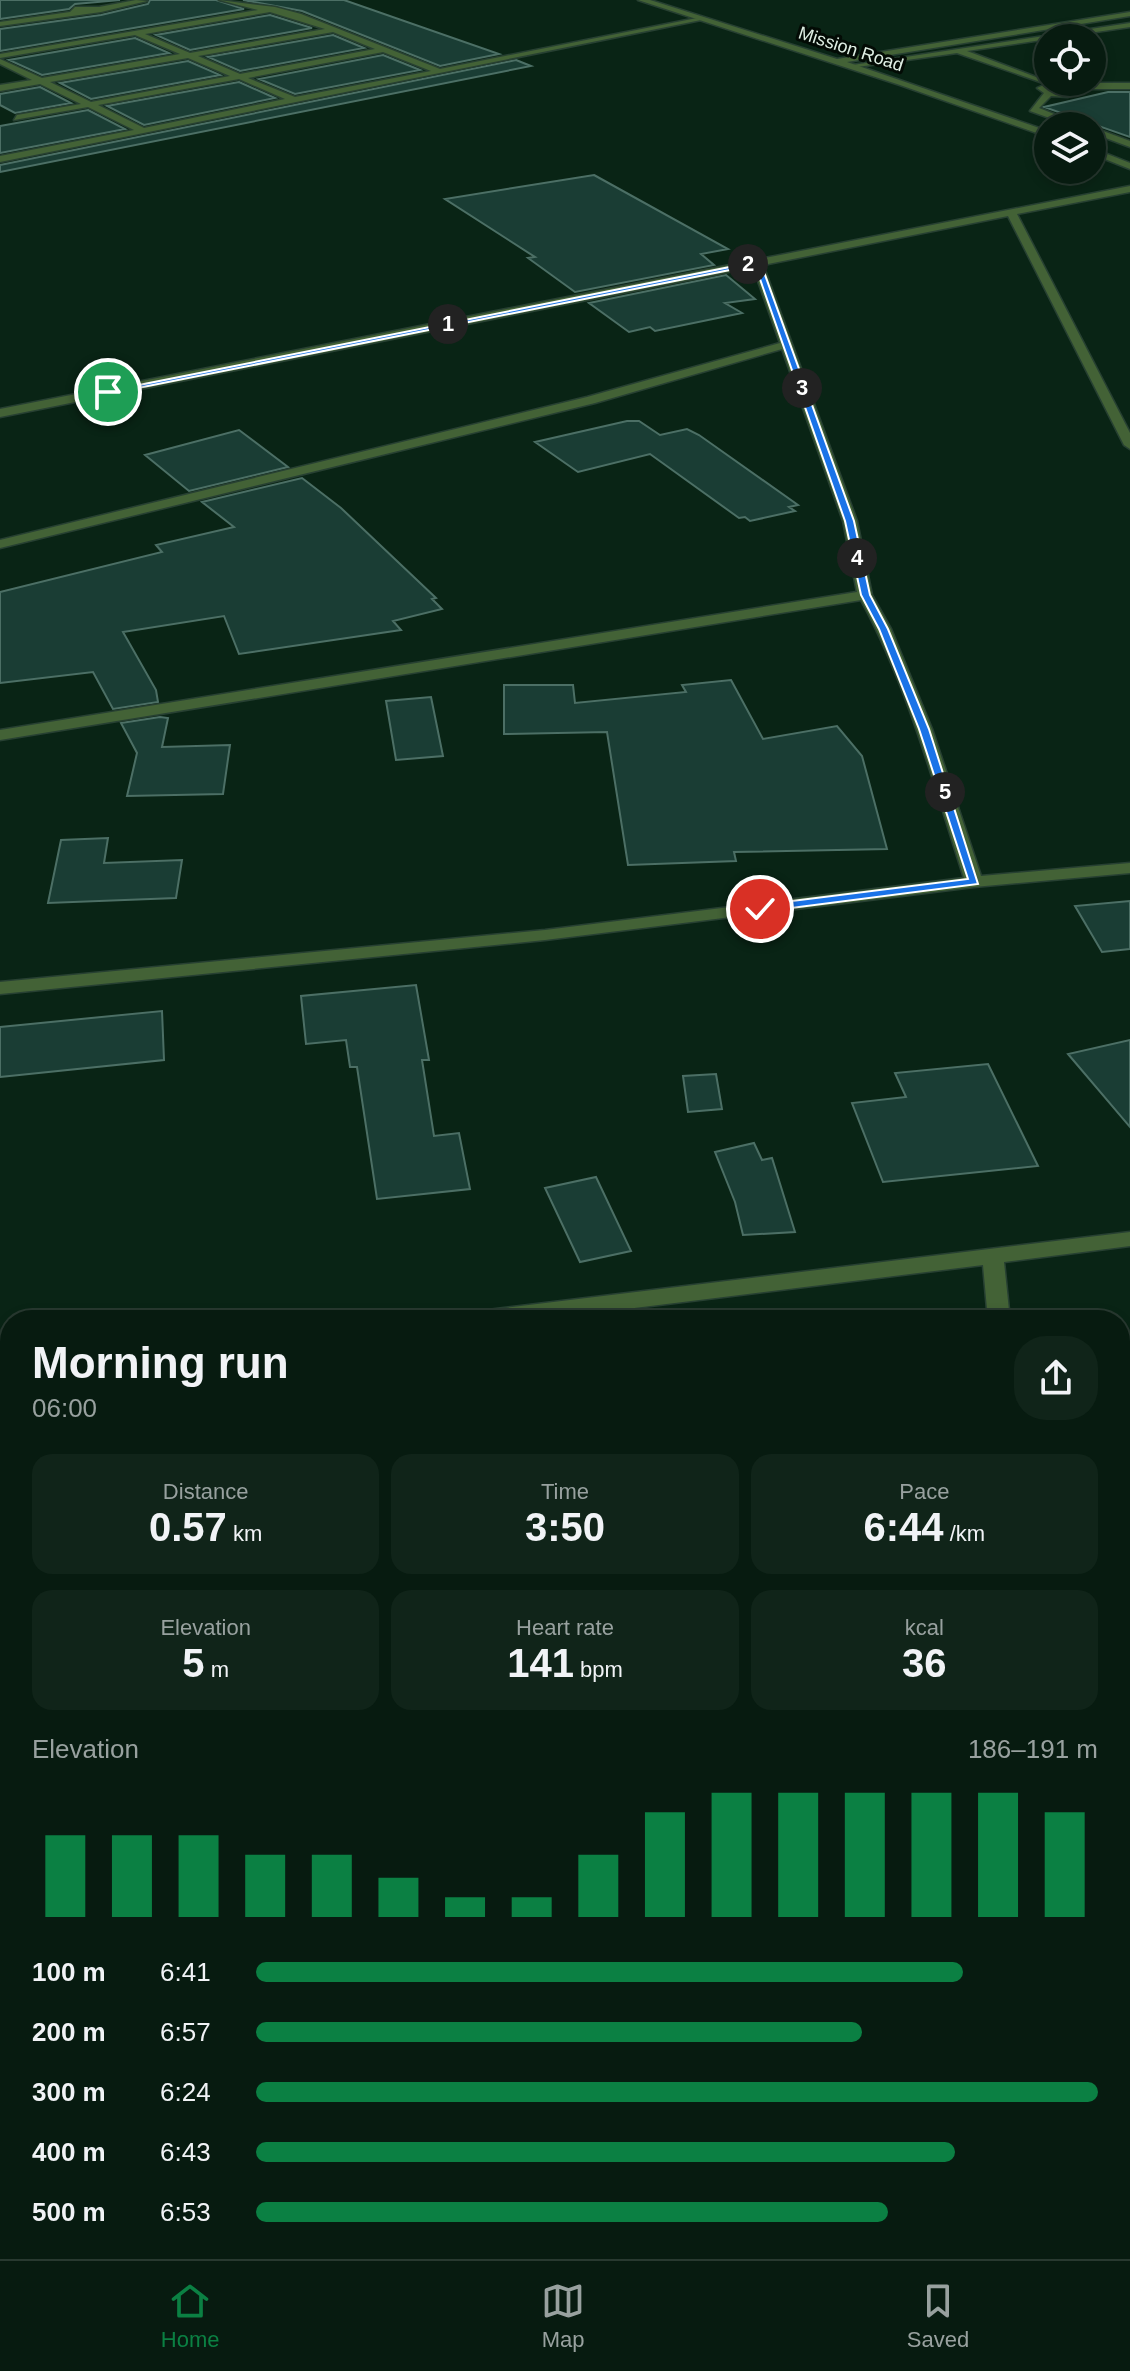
<!DOCTYPE html>
<meta charset="utf-8">
<style>
:root{--surface:#071b10;--page:#102419;--text:#f1f3f6;--muted:#98a19f;--line:#283930;--accent:#0b8043}
body{margin:0;font-family:Arial,sans-serif;background:var(--page);color:var(--text);height:100vh;display:flex;flex-direction:column;font-size:30px;white-space:nowrap}
*{box-sizing:border-box;margin:0}
p{font-size:26px;color:var(--muted)}
.icon{flex:none;width:44px;height:44px;fill:none;stroke:currentColor;stroke-width:2;stroke-linecap:round;stroke-linejoin:round}
.map{position:relative;flex:1;overflow:hidden}
.sheet{position:absolute;left:0px;top:1310px;width:1130px;height:950px;display:flex;flex-direction:column;background:var(--surface);border-radius:32px 32px 0 0;box-shadow:0 4px 12px #0003,0 0 0 2px var(--line)}
.sheet>*{flex:none}
.buttons{position:absolute;left:1034px;top:24px;display:grid;gap:16px}
.buttons a{display:grid;place-items:center;width:72px;height:72px;border-radius:50%;background:var(--surface);box-shadow:0 4px 12px #0003,0 0 0 2px var(--line);font-size:40px}
.pin{position:absolute;display:grid;place-items:center;width:68px;height:68px;color:#fff;margin:-34px;border:4px solid #fff;border-radius:50%;box-shadow:0 2px 8px #0007}
.km{position:absolute;width:40px;height:40px;margin:-20px;border-radius:50%;background:#222;color:#fff;font-size:22px;line-height:40px;text-align:center}
.round{display:grid;place-items:center;flex:none;width:84px;height:84px;border-radius:32px;background:var(--page)}
.overview{display:flex;align-items:center;justify-content:space-between;height:136px;padding:0 32px}
h1{font-size:44px;font-weight:600;line-height:60px}
.stats{display:grid;grid-template-columns:repeat(3,1fr);gap:12px;height:136px;padding:8px 32px}
.stats div{display:grid;align-content:center;border-radius:20px;background:var(--page);text-align:center}
.stats b{font-size:40px;font-weight:600}
.stats small{font-size:22px;font-weight:400}
.stats p{font-size:22px}
.chart{height:224px;padding:16px 32px}
.chart p{display:flex;justify-content:space-between}
.chart svg{width:100%;height:144px;margin-top:8px;stroke:var(--accent);stroke-width:6}
ul{padding:0 32px;list-style:none;font-size:26px}
li{display:grid;grid-template-columns:128px 96px 1fr;align-items:center;height:60px}
li i{height:20px;border-radius:10px;background:var(--accent)}
.dock{display:flex;justify-content:space-around;align-items:center;height:112px;border-top:2px solid var(--line);background:var(--surface);font-size:22px;color:var(--muted)}
.dock a{display:grid;justify-items:center;gap:4px}
.dock .selected{color:var(--accent)}
.map>svg:first-child{display:block}
.building{fill:#1a3d34;stroke:#4c6f65;stroke-width:2}
.lines{fill:none;stroke-linecap:round;stroke-linejoin:round}
.service-casing{stroke:#274032;stroke-width:3}
.minor-casing{stroke:#274032;stroke-width:3}
.service{fill:#436236;fill-rule:evenodd}
.minor{fill:#436236;fill-rule:evenodd}
.route{fill:#1a73e8;stroke:#fff;stroke-width:2}
.labels{text-anchor:middle;stroke-width:6;stroke-linejoin:round;paint-order:stroke}
.far-street-label{font-size:18px;fill:#dfefe4;stroke:#030b05}
</style>
<div class="map">
<svg width="1130" height="2259" viewBox="0 0 1130 2259">
<rect width="100%" height="100%" fill="#092415"/>
<path class="building" d="M0,0H120L75,4L69,9L0,19Z
M150,0H216L244,9L0,51V29L101,15L148,4Z
M243,0H344L499,54L440,66L302,11Z
M270,15L312,28L190,50L156,35Z
M333,35L364,48L240,71L208,57Z
M135,38L169,53L42,75L9,60Z
M383,55L420,70L295,94L259,79Z
M516,60L531,66L0,172V165Z
M188,61L220,75L91,99L60,83Z
M239,82L275,98L144,125L107,106Z
M40,87L71,103L15,113L0,105V94Z
M1108,92H1130V137L1044,107Z
M88,110L125,129L0,153V126Z
M594,175L728,249L701,254L714,265L575,292L528,258L535,257L445,199Z
M726,275L755,299L725,303L742,313L655,331L650,327L629,332L589,303Z
M627,421H639L660,435L687,429L699,435L798,505L789,507L795,511L750,521L745,517L739,518L650,454L578,472L535,442Z
M239,430L288,467L189,491L145,455Z
M302,478L341,508L436,598L432,599L442,609L393,621L401,630L239,654L224,616L123,632L156,690L158,702L113,709L93,672L0,683V592L162,552L156,545L234,527L202,502Z
M731,680L763,739L837,726L862,756L887,849L734,852L736,861L628,865L607,732L504,734V685H573L575,703L686,692L682,685Z
M431,697L443,756L396,760L386,701Z
M160,717L168,718L162,747L230,745L223,794L127,796L137,753L121,723Z
M108,838L104,863L182,860L176,898L48,903L61,840Z
M1130,901V949L1102,952L1075,906Z
M416,985L429,1060H422L434,1136L459,1133L470,1189L377,1199L357,1067H350L346,1040L306,1044L301,996Z
M162,1011L164,1060L0,1077V1027Z
M1130,1040V1127L1068,1054Z
M988,1064L1038,1166L883,1182L852,1103L906,1097L895,1073Z
M716,1074L722,1109L688,1112L683,1076Z
M754,1143L762,1160L772,1158L795,1232L743,1235L735,1202L715,1152Z
M596,1177L631,1251L580,1262L545,1188Z"/>
<g class="lines">
<g class="service-casing">
<path id="service" d="M136,0L147,1L101,12L0,26V22L70,12L75,7H99Z
M219,0L275,7L301,14L440,69L702,17L706,19L0,162V156L134,130L88,107L14,120L17,115L81,104L40,84L0,91V85L32,80L0,64V59L42,78L180,54L135,35L0,58V54L258,10ZM270,12L325,29L190,53L145,34ZM333,32L375,49L240,74L198,56ZM383,52L431,71L295,97L248,78ZM188,58L230,76L91,102L50,82ZM239,79L285,99L144,128L98,105Z
M1130,23V27L967,51L1052,83H1130V89H1084L1068,97L1051,96L1039,108L1084,126H1072L1030,111L1044,93L1037,88L1046,84L957,53L850,68L846,66ZM1057,87L1071,90L1048,89Z
M1092,127L1130,141V147L1092,133Z"/>
</g>
<g class="minor-casing">
<path id="minor" d="M638,0H650L837,59L1130,12V16L847,62L1048,131V137L900,85Z
M1092,148L1130,163V169L1092,154Z
M1130,186V192L1017,214L1130,433V449L1124,445L1008,216L763,265L857,521L872,595L891,629L932,729L981,876L1130,863V873L974,887L545,940L0,994V982L545,930L964,878C934,785 908,686 861,600L0,740V730L857,592L843,521L782,349L595,403L0,548V540L587,397L780,343L753,267L0,417V409Z
M1130,1232V1246L1004,1262L1010,1320H988L983,1265L537,1320H461L464,1314L472,1312Z
M132,2250H164L162,2259H130Z
M1058,2250H1090L1091,2259H1059Z"/>
</g>
<use href="#service" class="service"/>
<use href="#minor" class="minor"/>
</g>
<path class="route" d="M760,261L854,521L870,595L888,629L929,729L978,884L760,912L754,909L760,905L968,879L919,729L879,629L861,595L845,521L755,265L108,394L104,392Z"/>
<g class="labels">
<g class="far-street-label">
<text transform="translate(851 49) rotate(18)" y="6">Mission Road</text>
</g>
</g>
</svg>
<div class="buttons">
<a><svg class="icon" aria-label="locate" viewBox="0 0 24 24"><circle cx="12" cy="12" r="6"/><path d="M12 2v4M12 18v4M2 12h4M18 12h4"/></svg></a>
<a><svg class="icon" aria-label="layers" viewBox="0 0 24 24"><path d="M12 4l9 5-9 5-9-5zM3 14l9 5 9-5"/></svg></a>
</div>
<div class="pin" style="left:108px;top:392px;background:#1e9e55"><svg class="icon" aria-label="arrive" viewBox="0 0 24 24"><path d="M6 21V4h12l-3 4 3 4H6"/></svg></div>
<div class="pin" style="left:760px;top:909px;background:#d93025"><svg class="icon" aria-label="check" viewBox="0 0 24 24"><path d="M5 12l5 5 9-10"/></svg></div>
<b class="km" style="left:448px;top:324px">1</b>
<b class="km" style="left:748px;top:264px">2</b>
<b class="km" style="left:802px;top:388px">3</b>
<b class="km" style="left:857px;top:558px">4</b>
<b class="km" style="left:945px;top:792px">5</b>
<section class="sheet">
<div class="overview"><div><h1>Morning run</h1><p>06:00</p></div><a class="round"><svg class="icon" aria-label="share" viewBox="0 0 24 24"><path d="M12 15V3M7 8l5-5 5 5M5 13v7h14v-7"/></svg></a></div>
<div class="stats">
<div><p>Distance</p><b>0.57<small> km</small></b></div>
<div><p>Time</p><b>3:50</b></div>
<div><p>Pace</p><b>6:44<small> /km</small></b></div>
</div>
<div class="stats">
<div><p>Elevation</p><b>5<small> m</small></b></div>
<div><p>Heart rate</p><b>141<small> bpm</small></b></div>
<div><p>kcal</p><b>36</b></div>
</div>
<div class="chart"><p><span>Elevation</span>186–191 m</p>
<svg viewBox="0 0 160 44" preserveAspectRatio="none"><path d="M5 44V19M15 44V19M25 44V19M35 44V25M45 44V25M55 44V32M65 44V38M75 44V38M85 44V25M95 44V12M105 44V6M115 44V6M125 44V6M135 44V6M145 44V6M155 44V12"/></svg>
</div>
<ul>
<li><b>100 m</b>6:41<i style="width:84%"></i></li>
<li><b>200 m</b>6:57<i style="width:72%"></i></li>
<li><b>300 m</b>6:24<i style="width:100%"></i></li>
<li><b>400 m</b>6:43<i style="width:83%"></i></li>
<li><b>500 m</b>6:53<i style="width:75%"></i></li>
</ul>
</section>
</div>
<nav class="dock">
<a class="selected"><svg class="icon" aria-label="home" viewBox="0 0 24 24"><path d="M3 11l9-7 9 7M6 9v11h12V9"/></svg>Home</a>
<a><svg class="icon" aria-label="map" viewBox="0 0 24 24"><path d="M3 6l6-2 6 2 6-2v14l-6 2-6-2-6 2zM9 4v14M15 6v14"/></svg>Map</a>
<a><svg class="icon" aria-label="saved" viewBox="0 0 24 24"><path d="M7 4h10v16l-5-4-5 4z"/></svg>Saved</a>
</nav>
